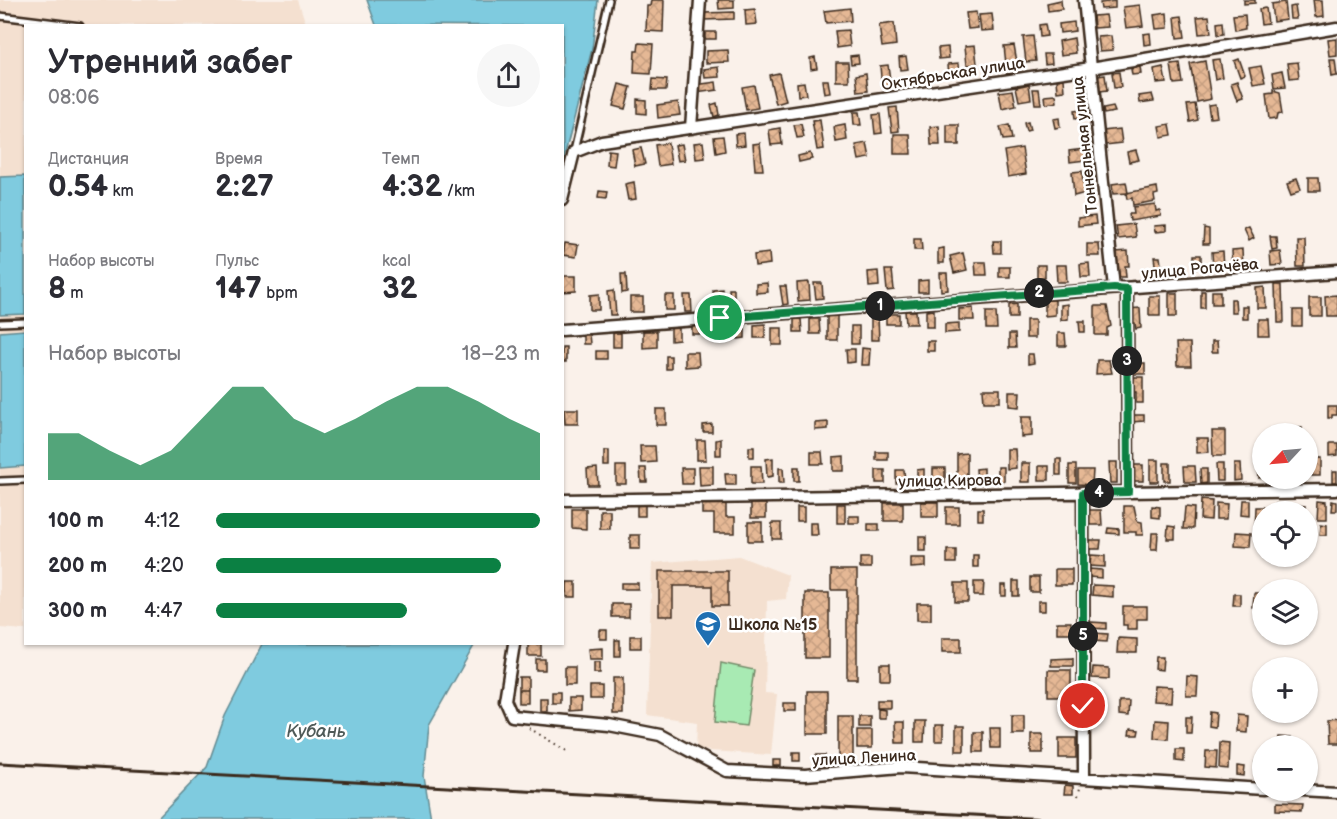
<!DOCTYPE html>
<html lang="ru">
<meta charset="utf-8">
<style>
:root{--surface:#fff;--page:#f7f7f7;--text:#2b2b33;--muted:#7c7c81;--accent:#0b8043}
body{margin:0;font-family:"Balsamiq Sans",sans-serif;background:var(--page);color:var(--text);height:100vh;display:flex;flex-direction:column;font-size:22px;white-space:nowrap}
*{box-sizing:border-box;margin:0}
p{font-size:20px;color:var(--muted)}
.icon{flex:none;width:33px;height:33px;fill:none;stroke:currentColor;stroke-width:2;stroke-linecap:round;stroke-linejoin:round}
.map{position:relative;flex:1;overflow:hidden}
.details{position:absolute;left:24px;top:24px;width:540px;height:621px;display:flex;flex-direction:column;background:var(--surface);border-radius:0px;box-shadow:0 2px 4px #0004}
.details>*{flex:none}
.needle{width:39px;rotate:244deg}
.buttons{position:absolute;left:1252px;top:423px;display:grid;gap:12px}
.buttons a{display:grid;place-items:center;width:66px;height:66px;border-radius:50%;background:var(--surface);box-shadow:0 2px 4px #0004;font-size:30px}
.pin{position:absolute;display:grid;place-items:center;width:51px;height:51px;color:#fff;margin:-26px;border:3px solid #fff;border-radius:50%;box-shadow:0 2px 6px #0007}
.km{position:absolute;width:30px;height:30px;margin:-15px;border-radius:50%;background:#222;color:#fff;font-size:16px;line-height:30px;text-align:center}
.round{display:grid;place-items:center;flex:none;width:63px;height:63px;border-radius:32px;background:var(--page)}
.headline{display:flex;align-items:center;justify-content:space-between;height:102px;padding:0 24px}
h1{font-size:33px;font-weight:600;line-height:45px}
.stats{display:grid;grid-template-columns:repeat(3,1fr);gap:9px;height:102px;padding:6px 24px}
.stats div{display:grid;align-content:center}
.stats b{font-size:30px;font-weight:600}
.stats small{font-size:16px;font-weight:400}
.stats p{font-size:16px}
.chart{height:168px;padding:12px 24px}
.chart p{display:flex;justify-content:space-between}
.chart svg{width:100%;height:108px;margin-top:6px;fill:var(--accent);opacity:.7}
ul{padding:0 24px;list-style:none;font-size:20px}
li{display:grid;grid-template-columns:96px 72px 1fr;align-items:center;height:45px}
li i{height:15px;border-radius:8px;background:var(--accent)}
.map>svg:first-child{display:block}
.built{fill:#f4e0d0}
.green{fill:#a8eab3;stroke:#728a68;stroke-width:1.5}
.water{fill:#7fcbdf;stroke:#648b92;stroke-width:1.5}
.building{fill:url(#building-cross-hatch);stroke:#3b2a1e;stroke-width:1.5}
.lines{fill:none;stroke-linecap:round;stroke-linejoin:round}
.service-casing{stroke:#3b2a1e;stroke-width:10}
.minor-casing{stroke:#3b2a1e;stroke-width:15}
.path{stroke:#3b2a1e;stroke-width:2;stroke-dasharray:1.5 4.5;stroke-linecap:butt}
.service{stroke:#fff;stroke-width:5}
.minor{stroke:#fff;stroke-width:10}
.rail{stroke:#3b2a1e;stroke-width:3}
.route-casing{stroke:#fff;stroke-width:12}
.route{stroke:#0b8043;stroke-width:8}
.labels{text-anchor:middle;stroke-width:5;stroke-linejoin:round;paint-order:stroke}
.street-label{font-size:16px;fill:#3b2a1e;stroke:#fff}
.poi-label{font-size:16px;font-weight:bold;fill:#3b2a1e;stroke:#fff;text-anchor:start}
.water-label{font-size:18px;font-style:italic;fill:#4f5a58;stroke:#fff}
</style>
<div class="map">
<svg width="1337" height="819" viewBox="0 0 1337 819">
<defs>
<pattern id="building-cross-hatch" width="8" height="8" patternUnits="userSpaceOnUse" patternTransform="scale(1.5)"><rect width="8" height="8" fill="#e5b895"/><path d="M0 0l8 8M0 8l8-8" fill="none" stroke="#c59e80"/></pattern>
</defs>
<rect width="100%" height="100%" fill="#faf1ea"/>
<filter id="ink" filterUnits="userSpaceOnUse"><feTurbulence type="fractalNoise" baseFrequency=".0167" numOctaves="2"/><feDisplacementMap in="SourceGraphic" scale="12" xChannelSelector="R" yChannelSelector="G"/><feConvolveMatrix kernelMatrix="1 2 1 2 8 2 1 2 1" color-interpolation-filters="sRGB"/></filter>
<g filter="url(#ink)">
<path class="built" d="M0,0H298L306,24L26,26L25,630L0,628Z
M739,556L788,575L786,599L767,601L765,693L777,694L771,755L696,750L697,722L647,715L652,563Z"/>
<path class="green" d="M721,663L754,670L746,726L715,722Z"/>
<path class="water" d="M367,0H598L592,49L563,161L562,26L376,25Z
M25,176V314L0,315V177Z
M25,330V466L0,468V332Z
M262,644H475L429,725L424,776L431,819H157L207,767L225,716Z"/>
<path class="building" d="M651,0H664L663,32L646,31L647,6H650Z
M718,0H734V8L719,9Z
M1061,0L1062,9L1048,11L1047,3Z
M1244,0H1255V3L1244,4Z
M1314,0H1323L1324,16L1316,17Z
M1115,1V8L1101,9L1100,3Z
M1286,2L1288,19L1274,21L1272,4Z
M1140,5L1143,26L1126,28L1123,7Z
M1296,6L1298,19H1292L1291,7Z
M850,8L851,21L826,23L824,11Z
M1266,8L1268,23L1261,24L1259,9Z
M755,9L757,24L746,25L745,10Z
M734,12V19L704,20V13Z
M976,12L978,28L968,29L966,13Z
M1167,13L1168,28L1156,29L1154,15Z
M992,14L994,30L981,31L979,15Z
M1245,14L1246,28L1235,30L1233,15Z
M1106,15L1108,27L1094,28L1093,16Z
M1182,16L1185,37L1177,38L1175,17Z
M1209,16L1211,33L1199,34L1197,17Z
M1074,22L1075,31L1060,33L1059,24Z
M1223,22L1224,34L1218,35L1217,23Z
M894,23L896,45L882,47L879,25Z
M1045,24L1047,36L1040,37L1039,25Z
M848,30L850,46L837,48L835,31Z
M705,32H716V39H705Z
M1150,33L1151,44L1144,45L1143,34Z
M1033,36L1036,61L1026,62L1023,37Z
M1111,36L1113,50L1100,51L1098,37Z
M1074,38L1076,53L1061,55L1059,41Z
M1337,38V54L1330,55L1328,39Z
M639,43L653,44L651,74L634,73L635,51H638Z
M975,45L977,64L967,65L965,46Z
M1014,45L1017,62L1006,64L1004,46Z
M948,47L949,58L939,59L938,48Z
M728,50L729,62L706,63V51Z
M1044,54H1051L1052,63L1045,64Z
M858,55L859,63L851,64L850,56Z
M906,56L908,69L900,70L899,57Z
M815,57L817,68L811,69L810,58Z
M1330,58H1335L1337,74L1332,75Z
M1220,59L1223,78L1215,80L1212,60Z
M1239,59L1245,76L1240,78L1234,61Z
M1205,61L1211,99L1197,102L1190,64Z
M836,62H848L849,81H836Z
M959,63L960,75L949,76L948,64Z
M1297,63L1299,80L1289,81L1287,64Z
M1180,64L1183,83L1174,84L1171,65Z
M888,65L891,87L882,88L880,66Z
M1261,66L1265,84L1253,86L1249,68Z
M719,67L720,77L705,78L704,69Z
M1140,67L1141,74L1132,75L1131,69Z
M1163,67L1166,82L1156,83L1154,69Z
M1119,72L1121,87L1114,88L1112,73Z
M779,73L786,101L776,104L769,75Z
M866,73L868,91L858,92L856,75Z
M1282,73L1285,88L1274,89L1272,75Z
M1105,75L1107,91L1099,92L1097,76Z
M653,79L667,80L666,90H652Z
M1064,79L1065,91L1058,92L1057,80Z
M822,80H828L830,93L824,94Z
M716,82L717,90L696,93L695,85Z
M804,82L806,95L798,96L797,83Z
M1237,82L1243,99L1237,101L1231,84Z
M619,84L631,87L625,109L613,106Z
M1029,84L1031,99L1019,101L1016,87Z
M754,85L758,108L746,110L742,87Z
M1033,89H1039L1041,104H1035Z
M1013,90L1016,106L1002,109L999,92Z
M1273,91L1280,93L1283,112L1278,113L1277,118L1269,119L1266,95L1273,94Z
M1152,94L1154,101L1140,103L1139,96Z
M1056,95L1057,102L1046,104L1045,96Z
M637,99L646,100V114L637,113Z
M678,102L680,115L658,118L657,105Z
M717,103L719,115L714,117L711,105Z
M1195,104L1198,120L1190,122L1187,105Z
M1215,104L1217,117L1210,118L1208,105Z
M897,107L899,131L892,132L889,108Z
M1113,107L1115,112L1104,114L1103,109Z
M1089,109L1090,117L1075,119L1074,111Z
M853,112H859L861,125H854Z
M880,114L882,133L875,134L873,115Z
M1059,118L1060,127L1055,128L1053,119Z
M820,120L824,149L817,150L812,121Z
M1028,122L1030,130L1026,131L1024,123Z
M801,124L804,137L797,138L794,125Z
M1170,124L1172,135L1161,137L1159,126Z
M845,125L847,140L836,142L834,127Z
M947,125H959V145H947Z
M1009,125L1012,139L1003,140L1000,127Z
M939,126L940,145H931L930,127Z
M780,128L782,144L771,145L769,130Z
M1120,129L1122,143L1105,145L1103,131Z
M744,133L745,145L736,146L735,134Z
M894,134H910L911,154H894Z
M723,136L725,151L716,153L714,137Z
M703,142L705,158L696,159L694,143Z
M668,143L671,164L658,166L655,145Z
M760,143L763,170H755L753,144Z
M867,143L870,158L859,160L856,145Z
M682,144L685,160L678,161L675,145Z
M641,148L645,164L635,166L632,150Z
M1022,148L1026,174L1008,177L1004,151Z
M1092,148L1093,159L1070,162L1069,151Z
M608,150L616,151L614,166L607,165Z
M1136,150L1139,160L1129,162L1127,152Z
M810,153L812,159L799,162L798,156Z
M1082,171L1083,183L1092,182L1093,191L1074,196L1072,172Z
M1296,178L1300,188L1291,191L1287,181Z
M1308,178H1318L1319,191H1308Z
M634,182L636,199L628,200L625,184Z
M1126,182L1128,193L1113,194L1112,184Z
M1157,187L1158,194L1154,195L1155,201L1133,205L1132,198L1127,199L1126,193Z
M599,191L607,192L606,199L598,198Z
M1155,204L1156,211L1160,210L1161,216L1130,221L1129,214H1134L1133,207Z
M1095,216L1096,224L1078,226V218Z
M1134,224L1136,237L1118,239L1116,226Z
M1166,225V231L1155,232L1154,226Z
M1204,228L1209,229V244H1203Z
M1249,228L1254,238L1249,241L1244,230Z
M1270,236H1276L1277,248L1272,249Z
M1296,237H1304L1305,266H1297Z
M914,239H921L922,250H914Z
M993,241H1001V253H994Z
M565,243L578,245L576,257L563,255Z
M1087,244H1099L1100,256H1087Z
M944,248V263H938V249Z
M1243,250L1244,269L1233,270L1232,251Z
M1280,250L1282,264L1271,265L1270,251Z
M1128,251L1129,266H1125L1126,277H1117L1116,252Z
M1223,251L1224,268H1213L1212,252Z
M769,253L770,264L755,266L754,255Z
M963,253L967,270L954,273L950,256Z
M1194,255H1201V268H1194Z
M1154,257H1160L1162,272H1156Z
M975,262H986L987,275H976Z
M1089,263L1090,277H1081L1080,264Z
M1037,265H1045V277L1037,278Z
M1056,265H1066L1067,282H1057Z
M999,267H1010V277H999Z
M885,270H892L894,290L887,291Z
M878,271L879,286L869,287L868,272Z
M940,273H947L948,290L941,291Z
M621,274H626L627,292L622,293Z
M562,276H576V291L562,292Z
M928,280V292H918V281Z
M809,282L810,300L798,301L797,283Z
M767,283L768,292L756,293V284Z
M814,283H822L823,298L816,299Z
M1276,284H1283L1284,322H1277Z
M780,286H786L788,304L783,305Z
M1265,287L1266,308H1257V288Z
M722,289L723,304L714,305L713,290Z
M729,289H734V305H730Z
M614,290L616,315H610L608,291Z
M1201,291H1205V308H1201Z
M1212,291H1221V304H1212Z
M1169,293H1177V316H1169Z
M599,294V310H590V295Z
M665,295H674V310H665Z
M684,295H691L692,312H685Z
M1337,295V316H1326L1325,296Z
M1149,296H1160V315H1149Z
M630,297H643V312H630Z
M1309,297H1321V316H1309Z
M1231,299H1235L1236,312H1231Z
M1045,300H1055V315L1045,316Z
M1017,304V318H1009V305Z
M1068,304V319L1061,320V305Z
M1095,306H1107L1111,326L1107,328V335H1095Z
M1242,306H1247V318H1242Z
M973,308L974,320H959V309Z
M1140,308L1141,328L1136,329L1135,323L1127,324V309Z
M934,310V327H926V311Z
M1293,310H1302V326H1293Z
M905,311H916L917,324H906Z
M986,312H996L997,329H986Z
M827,314H837V340H827Z
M886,314H899V324H886Z
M871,317H878L879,340H871Z
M794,319H801L802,332H794Z
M810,319H819L820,334H810Z
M1258,319H1268L1269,335H1258Z
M1026,320H1035V338H1026Z
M1079,321H1085V332H1080Z
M959,323V332L945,333V324Z
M738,324H745V338L738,339Z
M765,324V338H754V325Z
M692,325H708V334H692Z
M721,325H727L728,342H721Z
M851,326H859V344H851Z
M671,328H679V340L671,341Z
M772,328H782V345H772Z
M643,331H657V347L643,348Z
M613,333H621V347H613Z
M1058,333H1065L1066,346H1058Z
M583,334H589L590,344H583Z
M1009,334H1015L1016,348H1009Z
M927,341H934V351H927Z
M1212,341H1217L1218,352H1212Z
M1176,343H1190L1191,366H1177Z
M562,347H566V362H562Z
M862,348L870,349L869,365H861Z
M846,349H855V362L847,363Z
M596,351H607V359H596Z
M685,352H698L699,366L685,367Z
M1028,354H1033L1034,363L1028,364Z
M666,356H671V369H666Z
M1097,360H1109L1112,373L1096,374Z
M1132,363H1145V374H1132Z
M1128,377H1143V403H1136V392H1129Z
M983,389H1000V402H984Z
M1009,392H1020L1019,407L1009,406Z
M1328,405H1337V415H1332V418H1328Z
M564,409H578V424H565Z
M656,409H666V425H656Z
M1131,415H1144V421L1131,422Z
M1021,417H1032V436L1021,437Z
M828,422V429L815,430V423Z
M712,424V432H703V425Z
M1291,427H1302V434H1291Z
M1212,431H1225V456H1213Z
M1197,438H1208L1209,452L1197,453Z
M721,439V455H716V440Z
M697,440H705L706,460H697Z
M1329,445H1337V456L1329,457Z
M640,446H655L656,462L641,463Z
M749,447H754V457H749Z
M1007,449H1015L1016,468L1007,469Z
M604,451H609V466H604Z
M811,452H822L823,464H811Z
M876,452H888V460H876Z
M967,453V481H957V454Z
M844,456V471H833V457Z
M773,458V476L767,477L766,459Z
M1056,459H1061V475H1056Z
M1311,459H1320V475H1311Z
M1150,460H1158V482H1150Z
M1109,462H1117V483H1110Z
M1021,463H1030V482H1021Z
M1164,463H1170V481H1164Z
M1216,464H1223V481H1217Z
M1234,464H1240L1241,480L1234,481Z
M1258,464H1263V477L1259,478Z
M1069,465H1076V483H1069Z
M1132,465H1143V481H1132Z
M616,466H626V484H616Z
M699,466H713V485L700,486Z
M751,466H761L762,484H751Z
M1039,466H1049V480H1039Z
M1184,466H1195L1196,482H1185Z
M794,467H799V481H794Z
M998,467H1004V481L998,482Z
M597,468L598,485H588L587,469Z
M640,468H646L647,482H641Z
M681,468H693V484H682Z
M779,468H783L784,483H779Z
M933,468H945V483H933Z
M984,468V484H977L976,469Z
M924,469V484H917V470Z
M1200,469H1207V483L1201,484Z
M876,470H885V483H876Z
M896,470H904L905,483H896Z
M1078,470H1093L1092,485L1078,484Z
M1333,470H1337V482H1333Z
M725,474H736V485H726Z
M1287,478H1297V482L1287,483Z
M1201,500L1212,501L1211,520L1200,519Z
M1241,500H1248V515L1240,514Z
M1319,500L1327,501V518H1318Z
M1333,500L1337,501V510H1332Z
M1275,501L1285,502L1284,512H1274Z
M702,502H726V517H735V533H714V514H702Z
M921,502H938V517H921Z
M884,503H903V521H884Z
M1216,503L1227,504L1226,519H1216Z
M751,504H766V518H751Z
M837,504H845V523H837Z
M1296,504L1306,505L1305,512H1295Z
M637,505H645V516H637Z
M1124,506H1134L1137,521L1142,522L1143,535H1136V532H1124Z
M1152,506L1160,507V518L1152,517Z
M797,507H804V521H797Z
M946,507H959V524H946Z
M1185,507L1194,508L1193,529H1183Z
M1255,507H1263L1262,531L1254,530Z
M572,509H586V529L572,528Z
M978,509H983V520H978Z
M600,510H610V529H600Z
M1088,510H1101L1102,525H1088Z
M849,516H859V523H849Z
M748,522H762V541H748Z
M772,523H781V539H772Z
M810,523H817L818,535H810Z
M1321,523L1327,524V535H1320Z
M868,524H879V531H868Z
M1168,526L1175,527V539H1167Z
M1108,528L1119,529V534L1107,533Z
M1236,532L1251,533L1250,547L1235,546Z
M1152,533H1158L1157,550H1151Z
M630,535H640V549H630Z
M919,537H926V551H919Z
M1090,540H1101L1100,549H1089Z
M947,550H956V563H947Z
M973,555H978V567H973Z
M1091,555L1105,556V567L1090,566Z
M860,558H871V568H860Z
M911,558H926V567L911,568Z
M1055,569H1072V585H1055Z
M1089,569L1102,570V578L1089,577Z
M831,570H857V679H847V590H831Z
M659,571H728V606H712V586H673V616H659Z
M1030,577H1039V592H1030Z
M1013,581H1019V596H1013Z
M567,582H576V597H567Z
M974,582H984L983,596H974Z
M621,583H638V589H621Z
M955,583H968V602H955Z
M1001,585H1006V596H1001Z
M1093,585L1113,586V597L1092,595Z
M805,593H829V658H805Z
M1254,593H1263L1262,608H1253Z
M1234,594H1240V606H1233Z
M1038,601H1045V611H1038Z
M917,603H931V620H917Z
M612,604H629V617H612Z
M1123,606H1147V619H1137V629H1127V625H1123Z
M1057,622H1071V633H1057Z
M1091,622L1106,623V629L1090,628Z
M600,630H607V639H600Z
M1093,633L1108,634L1107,642L1092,641Z
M630,636H641V648H630Z
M942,638H961V652H942Z
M1118,638L1137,639V653H1117Z
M615,640H620V656H615Z
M528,644H541V656H528Z
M603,648V659H589L588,649Z
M1156,657H1163L1162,670L1155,669Z
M1073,658V666H1051V659Z
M536,659H545V670H536Z
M594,662H600V673H594Z
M880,664H890V680H880Z
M565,667H575V685H565Z
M1093,667L1109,668V679L1092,678Z
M1048,670H1071V696H1048Z
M1187,676L1198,677L1197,696H1186Z
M519,677H528V690H519Z
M613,678H623V714H613Z
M590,686H602V699H590Z
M1154,686L1172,687L1171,702L1153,701Z
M519,690H528V703H519Z
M807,691H827V734H807Z
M552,692H560V703H552Z
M540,698H547V711H540Z
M569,698H581V710L569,711Z
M877,700H890V708H877Z
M1119,701H1129L1128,716L1119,715Z
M784,703H796V711H784Z
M878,709L885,710V718H878Z
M1210,712L1216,713L1215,727L1209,726Z
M1012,715H1024V734H1012Z
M1237,715L1247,716L1246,732L1236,731Z
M838,716H853V758H838Z
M859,716H870V727H859Z
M1186,717H1192L1191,733H1186Z
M1155,720L1169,721L1168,739L1154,738Z
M1337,720V744H1328L1327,721Z
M915,721H925L924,742H915Z
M895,722H904V743H896Z
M935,725H943V741H935Z
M956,726H964V751H956Z
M990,728H1000V748H991Z
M1130,729L1139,730L1138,735H1129Z
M857,730H872V748H857Z
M974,732H983V752H974Z
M1031,734H1043V753H1031Z
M1281,736L1293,737V746H1280Z
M1059,738H1076V758H1059Z
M1220,742L1229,743L1228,769L1219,768Z
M1176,749H1184V762L1176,761Z
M1206,751H1217L1216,768L1205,767Z
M793,752H800V761H793Z
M816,755H825V762H816Z
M773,760H781V766H773Z
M1256,762L1263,763V774H1256Z
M1237,766L1245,767L1244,776L1237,775Z
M1065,785L1073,786V794H1064Z
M1275,804L1303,805L1302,812L1275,811Z"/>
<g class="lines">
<g class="service-casing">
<path id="service" d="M0,16L80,26
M574,151L609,0
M0,323L26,322
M0,481L26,480"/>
</g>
<g class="minor-casing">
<path id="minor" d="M1084,0L1114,288
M691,128L700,0
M562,200L574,152L602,141L1091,68L1337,27
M1127,289L1128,492
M562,330L1337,272
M1083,493L1084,777
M562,500L1337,489
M514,644L505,700L512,716L609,725L660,735L727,771L805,775L901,767L1263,789
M1302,790L1337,792"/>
</g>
<path class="path" d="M529,728L570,753
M1078,796L1080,788"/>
<use href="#service" class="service"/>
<use href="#minor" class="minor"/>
<path class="rail" d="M0,763L1047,819"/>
</g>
</g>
<g class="lines" filter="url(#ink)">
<g class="route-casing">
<path id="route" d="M720,318L1114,288L1127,289L1128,492L1083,493V706"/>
</g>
<use href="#route" class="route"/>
</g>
<defs>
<g id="school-pin" transform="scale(1.35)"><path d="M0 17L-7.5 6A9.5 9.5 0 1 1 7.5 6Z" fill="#1f6fb2" stroke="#fff"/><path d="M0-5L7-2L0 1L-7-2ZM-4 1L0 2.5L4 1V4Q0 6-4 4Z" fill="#fff"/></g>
</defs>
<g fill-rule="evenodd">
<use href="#school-pin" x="708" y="624"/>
</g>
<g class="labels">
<g class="street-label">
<text transform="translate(953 73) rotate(-9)" y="6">Октябрьская улица</text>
<text transform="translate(1084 145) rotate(-96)" y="6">Тоннельная улица</text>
<text transform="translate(1200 268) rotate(-5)" y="6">улица Рогачёва</text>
<text transform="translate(950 480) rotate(-1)" y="6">улица Кирова</text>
<text transform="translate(864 757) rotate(-3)" y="6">улица Ленина</text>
</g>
<g class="poi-label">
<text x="728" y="630">Школа №15</text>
</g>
<g class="water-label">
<text x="316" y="737">Кубань</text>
</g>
</g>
</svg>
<div class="buttons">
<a><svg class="needle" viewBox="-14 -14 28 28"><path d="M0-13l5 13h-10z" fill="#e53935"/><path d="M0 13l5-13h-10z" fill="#7c7c81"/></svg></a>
<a><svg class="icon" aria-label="locate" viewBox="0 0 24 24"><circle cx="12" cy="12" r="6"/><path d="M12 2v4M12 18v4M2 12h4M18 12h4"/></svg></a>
<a><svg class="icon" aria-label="layers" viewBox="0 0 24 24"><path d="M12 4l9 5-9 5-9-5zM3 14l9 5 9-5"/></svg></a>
<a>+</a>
<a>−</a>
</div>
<div class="pin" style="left:720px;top:318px;background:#1e9e55"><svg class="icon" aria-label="arrive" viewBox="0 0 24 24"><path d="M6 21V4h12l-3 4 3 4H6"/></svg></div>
<div class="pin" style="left:1083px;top:706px;background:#d93025"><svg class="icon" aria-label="check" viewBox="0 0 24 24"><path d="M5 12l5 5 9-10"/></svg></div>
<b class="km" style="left:880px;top:306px">1</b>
<b class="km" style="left:1039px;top:293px">2</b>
<b class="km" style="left:1127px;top:361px">3</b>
<b class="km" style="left:1099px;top:493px">4</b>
<b class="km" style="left:1083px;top:636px">5</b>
<section class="details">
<div class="headline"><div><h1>Утренний забег</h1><p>08:06</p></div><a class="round"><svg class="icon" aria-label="share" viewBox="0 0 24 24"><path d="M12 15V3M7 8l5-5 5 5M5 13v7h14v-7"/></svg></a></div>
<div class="stats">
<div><p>Дистанция</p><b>0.54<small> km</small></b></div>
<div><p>Время</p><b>2:27</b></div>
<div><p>Темп</p><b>4:32<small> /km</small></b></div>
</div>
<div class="stats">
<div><p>Набор высоты</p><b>8<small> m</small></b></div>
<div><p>Пульс</p><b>147<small> bpm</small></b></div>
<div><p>kcal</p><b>32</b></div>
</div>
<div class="chart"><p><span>Набор высоты</span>18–23 m</p>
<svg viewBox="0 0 160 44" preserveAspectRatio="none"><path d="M0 44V25L10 25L20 32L30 38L40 32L50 19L60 6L70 6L80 19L90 25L100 19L110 12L120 6L130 6L140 12L150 19L160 25V44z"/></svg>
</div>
<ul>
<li><b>100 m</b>4:12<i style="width:100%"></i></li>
<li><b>200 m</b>4:20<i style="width:88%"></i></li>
<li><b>300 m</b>4:47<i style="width:59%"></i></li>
</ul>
</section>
</div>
